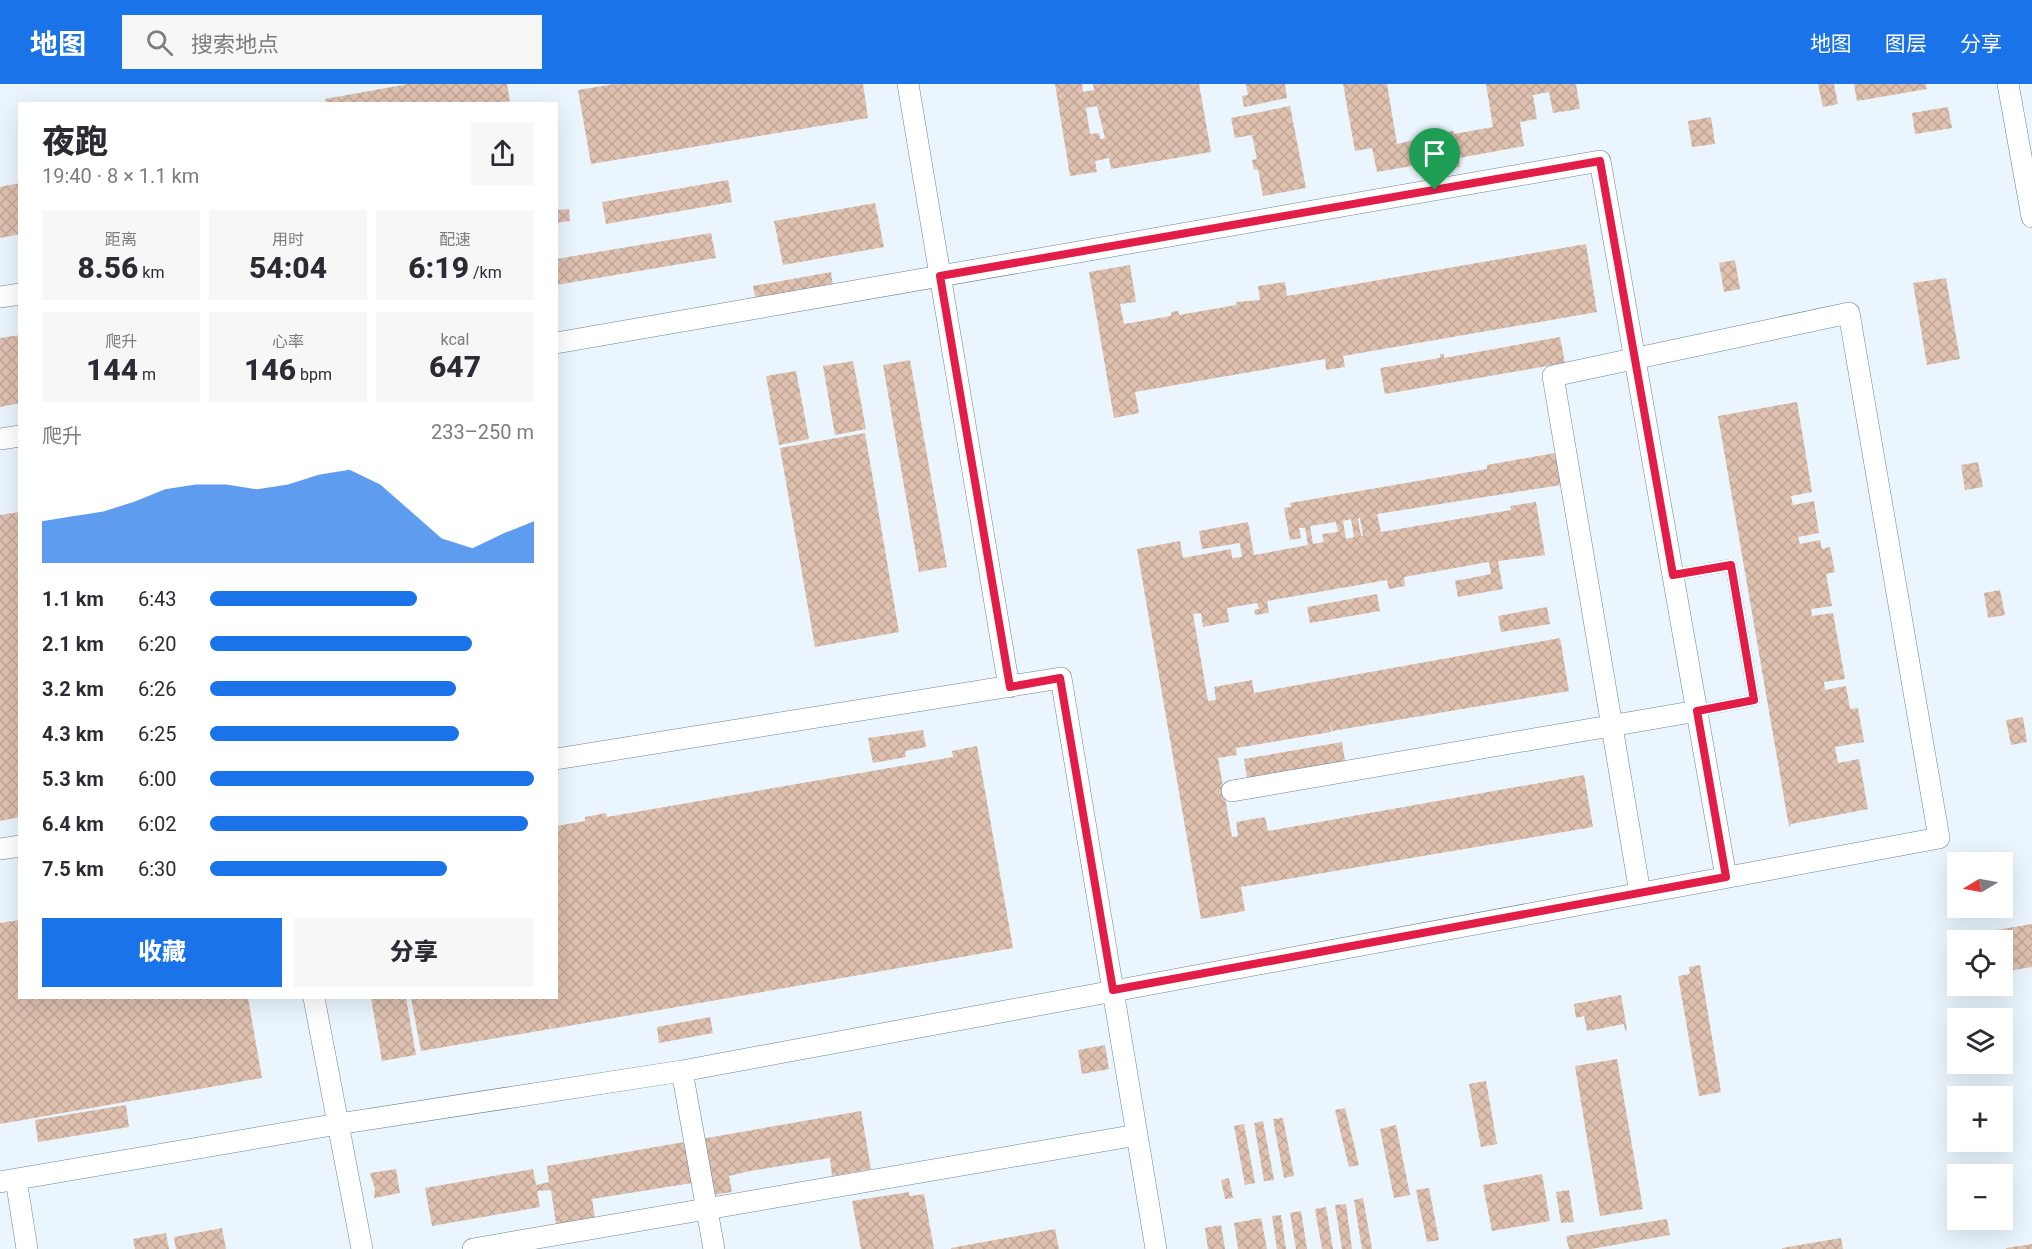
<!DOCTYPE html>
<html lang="zh">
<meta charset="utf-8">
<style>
:root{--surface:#fff;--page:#f7f7f7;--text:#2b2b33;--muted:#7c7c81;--accent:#1a73e8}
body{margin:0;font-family:Roboto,"Noto Sans SC",sans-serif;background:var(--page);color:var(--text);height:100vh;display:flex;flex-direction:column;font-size:22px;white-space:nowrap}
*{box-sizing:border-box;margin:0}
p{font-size:20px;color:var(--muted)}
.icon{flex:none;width:33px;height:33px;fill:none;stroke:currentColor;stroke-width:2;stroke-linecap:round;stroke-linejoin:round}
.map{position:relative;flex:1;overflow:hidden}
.details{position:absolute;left:18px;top:18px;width:540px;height:897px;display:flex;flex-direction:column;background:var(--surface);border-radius:0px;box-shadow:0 6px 24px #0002}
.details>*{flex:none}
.needle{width:39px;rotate:260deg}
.fabs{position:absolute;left:1947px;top:768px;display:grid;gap:12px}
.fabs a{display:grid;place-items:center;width:66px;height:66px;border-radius:0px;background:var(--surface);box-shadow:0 6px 24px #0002;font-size:30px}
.pin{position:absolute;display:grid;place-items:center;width:51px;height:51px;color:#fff;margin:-62px -26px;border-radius:50% 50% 50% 0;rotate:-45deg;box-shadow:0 0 6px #0007}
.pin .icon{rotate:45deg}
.round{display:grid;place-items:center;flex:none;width:63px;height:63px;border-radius:0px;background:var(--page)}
.summary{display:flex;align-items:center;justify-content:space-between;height:102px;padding:0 24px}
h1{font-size:33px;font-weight:800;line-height:45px}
.figures{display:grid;grid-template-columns:repeat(3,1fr);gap:9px;height:102px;padding:6px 24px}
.figures div{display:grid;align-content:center;border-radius:0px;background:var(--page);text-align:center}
.figures b{font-size:30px;font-weight:800}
.figures small{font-size:16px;font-weight:400}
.figures p{font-size:16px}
.chart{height:168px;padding:12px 24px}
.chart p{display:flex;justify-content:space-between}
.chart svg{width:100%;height:108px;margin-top:6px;fill:var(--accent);opacity:.7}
.cta{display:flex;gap:12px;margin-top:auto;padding:12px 24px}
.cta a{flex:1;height:69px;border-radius:0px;background:var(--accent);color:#fff;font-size:24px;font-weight:800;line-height:69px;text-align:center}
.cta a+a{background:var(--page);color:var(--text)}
ul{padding:0 24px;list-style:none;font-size:20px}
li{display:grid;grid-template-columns:96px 72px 1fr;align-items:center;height:45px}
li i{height:15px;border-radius:8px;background:var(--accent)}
header{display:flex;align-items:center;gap:36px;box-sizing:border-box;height:84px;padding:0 30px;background:var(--accent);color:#fff}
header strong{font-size:28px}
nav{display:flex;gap:33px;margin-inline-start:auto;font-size:21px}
.search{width:420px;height:54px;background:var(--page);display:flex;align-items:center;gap:15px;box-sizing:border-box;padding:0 21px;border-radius:0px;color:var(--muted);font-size:22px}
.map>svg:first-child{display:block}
.building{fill:url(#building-cross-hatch);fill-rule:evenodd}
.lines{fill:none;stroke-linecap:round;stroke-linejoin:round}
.lane-casing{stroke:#6b8497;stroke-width:12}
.street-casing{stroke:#6b8497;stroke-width:22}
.lane{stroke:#fff;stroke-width:10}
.street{stroke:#fff;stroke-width:21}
.route-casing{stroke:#fff;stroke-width:12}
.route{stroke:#e11d48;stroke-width:8}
</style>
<header>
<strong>地图</strong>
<div class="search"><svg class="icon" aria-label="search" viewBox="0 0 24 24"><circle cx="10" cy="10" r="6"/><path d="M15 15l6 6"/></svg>搜索地点</div>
<nav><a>地图</a><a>图层</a><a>分享</a></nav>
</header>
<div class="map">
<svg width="2032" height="1165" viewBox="0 0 2032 1165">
<defs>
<pattern id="building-cross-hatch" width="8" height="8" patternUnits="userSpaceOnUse" patternTransform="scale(1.5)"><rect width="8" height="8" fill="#dfc1b0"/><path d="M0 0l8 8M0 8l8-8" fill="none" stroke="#bfa698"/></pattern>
</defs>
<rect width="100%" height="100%" fill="#eaf5fd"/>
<path class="building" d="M408,0H507L510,17L495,20H326L325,15Z
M614,0H863L868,34L591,80L578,6Z
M1055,0H1082L1083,8L1094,6L1093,0H1199L1211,68L1111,85L1109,74L1095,77L1097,88L1070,92ZM1097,22L1105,54L1100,55L1099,49L1090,50L1086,24Z
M1246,0H1285L1287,14L1244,23L1242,12L1248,11Z
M1343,0H1387L1397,60L1453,47L1454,50L1493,43L1486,0H1576L1580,25L1553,29L1549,8L1533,11L1537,35L1520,38L1524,62L1459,74L1460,83L1442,86L1440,77L1377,88L1372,64L1355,67Z
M1818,0H1834L1838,20L1823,23Z
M1854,0H1926L1927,5L1857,17Z
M1290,22L1306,104L1263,112L1258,85L1254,86L1252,76L1257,75L1252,51L1235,54L1231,34Z
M1948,23L1952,44L1915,50L1912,29Z
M1711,33L1715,60L1692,63L1688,37Z
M728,96L732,118L606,140L602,118Z
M20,99V150L0,154V103Z
M875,119L884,163L783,181L774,137Z
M569,125L570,137L556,139V126Z
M711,149L716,174L556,201V175Z
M1586,160L1597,228L1343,272L1345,283L1326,286L1325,275L1135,308L1139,329L1114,334L1089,188L1130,181L1136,218L1120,220L1124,240L1171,232V228L1178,227L1179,231L1236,221V218L1260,216L1258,202L1285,198L1287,212Z
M1735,176L1740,205L1724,208L1719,179Z
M831,188L833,203L756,217L753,202Z
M1946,194L1960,275L1927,281L1913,199Z
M20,251V319L0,323V254Z
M1560,253L1565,279L1385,310L1380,284L1440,274V270H1444V274Z
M910,276L947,483L919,488L883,281Z
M853,277L866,345L835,351L823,282Z
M796,287L809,355L779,361L766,292Z
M1797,318L1812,408L1791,412L1793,421L1814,417L1819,449L1798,453L1800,460L1820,456L1822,465L1830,463L1835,488L1826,490L1832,522L1811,525L1812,532L1833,529L1845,595L1824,598L1825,606L1846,602L1850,625L1858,624L1864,658L1835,663L1838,679L1859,675L1868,725L1791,740L1789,743L1718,332Z
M865,349L899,548L815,563L780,364Z
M1555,369L1561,401L1377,430L1381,448L1511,426L1510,422L1536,418L1545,471L1498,477L1503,505L1458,513L1455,497L1491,490L1489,478L1404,493L1405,502L1389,505L1387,496L1267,517L1269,529L1255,531L1254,526L1259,525L1257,519L1227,524L1229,538L1203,543L1201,529L1193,530L1208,617L1216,616L1214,603L1252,596L1254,609L1560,554L1569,607L1332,647L1330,640L1331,648L1236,664L1237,671L1218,674L1232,753L1238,752L1236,738L1265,733L1268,747L1584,691L1593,743L1241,803L1245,827L1201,835L1137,465L1180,457L1183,474L1231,465L1232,474L1242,473L1240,459L1202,465L1199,447L1248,438L1254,471L1308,461L1305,444H1299L1301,454L1290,456L1284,424L1291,423L1290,419L1487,385V381ZM1358,434H1360L1363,452H1361ZM1351,435L1354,453L1346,455L1343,437ZM1336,438L1338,448L1322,450L1324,458L1313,460L1310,442Z
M1978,378L1983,403L1965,406L1961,381Z
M20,428V733L0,737V431Z
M2000,506L2005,531L1988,534L1984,509Z
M1377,510L1380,527L1310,539L1307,523Z
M1547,523L1550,540L1501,548L1498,532Z
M2023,633L2027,658L2011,661L2006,636Z
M923,646L926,663L905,667L906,673L873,679L868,654Z
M1342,658L1345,677L1247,694L1244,675Z
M977,662L1013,864L551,945L549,935L550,945L421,967L411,914H556V742L585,737V733L606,729L607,733L953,673L952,667Z
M20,836V914H248L262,994L0,1040V839Z
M2032,840V883L2002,888V856H1958V893L1954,880L1949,881L1948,873L1952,872L1949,854Z
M1700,881L1721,1008L1699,1012L1678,892L1690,890L1689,883Z
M1621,911L1627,946L1625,947L1624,940L1587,947L1584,932L1576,934L1574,920Z
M371,914H406L416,971L382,977Z
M710,933L713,949L659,959L657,943Z
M1105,961L1109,985L1082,990L1078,966Z
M1617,975L1643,1125L1600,1132L1575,982Z
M1486,997L1497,1060L1481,1063L1469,1000Z
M126,1021L129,1043L38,1058L35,1036Z
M1345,1024L1359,1081L1349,1083L1335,1026Z
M861,1027L871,1085L832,1092L830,1074L750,1087L729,1092L732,1108L695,1114L692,1099L592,1115L595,1134L556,1140L551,1106L537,1107L540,1123L432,1142L425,1104L533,1085L536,1101L549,1098L547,1082Z
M1283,1034L1294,1092L1284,1094L1273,1035Z
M1263,1037L1274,1096L1264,1097L1254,1039Z
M1244,1040L1255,1099L1245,1101L1234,1042Z
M1396,1041L1410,1111L1394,1114L1380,1045Z
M396,1085L400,1109L374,1114L375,1105L370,1089Z
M1542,1090L1550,1137L1492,1147L1483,1101Z
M1229,1094L1233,1114L1225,1115L1221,1096Z
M1429,1104L1439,1156L1427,1158L1416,1106Z
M1569,1106L1574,1138L1561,1139L1556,1108Z
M909,1108L910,1112L924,1110L934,1165H861L852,1117Z
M1363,1114L1372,1165H1362L1354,1116Z
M1346,1120L1352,1165H1342L1335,1121Z
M1326,1123L1333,1165H1322L1315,1125Z
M1301,1127L1307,1165H1296L1290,1129Z
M1281,1131L1286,1165H1277L1272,1132Z
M1261,1134L1267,1165H1238L1234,1139Z
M1667,1135L1670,1151L1591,1165H1569L1566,1152Z
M1221,1141L1225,1165H1208L1205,1144Z
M222,1144L226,1165H176L174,1153Z
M1055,1145L1059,1165H951V1164Z
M166,1149L169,1165H135L133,1155Z
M1841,1154L1843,1165H1782V1164Z
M2032,1160V1165H2006V1164Z"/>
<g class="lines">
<g class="lane-casing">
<path id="lane" d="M1673,491L1731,481L1754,616L1697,627"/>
</g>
<g class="street-casing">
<path id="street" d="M908,0L1009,603
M2008,0L2032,133
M0,213L20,210
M556,259L1600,77L1726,793
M0,355L20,352
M556,675L1061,594L1156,1165
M1232,707L1697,627
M0,765L20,762
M314,914L362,1165
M682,987L714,1165
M16,1095L27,1165
M0,1098L338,1040L682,987L1939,754L1849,229L1553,292L1640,809
M473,1165L1137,1051"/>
</g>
<use href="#lane" class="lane"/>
<use href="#street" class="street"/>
</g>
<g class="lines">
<g class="route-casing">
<path id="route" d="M1600,77L1673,491L1731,481L1754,616L1697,627L1726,793L1113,906L1060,594L1010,603L940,192Z"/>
</g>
<use href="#route" class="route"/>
</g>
</svg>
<div class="fabs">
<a><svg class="needle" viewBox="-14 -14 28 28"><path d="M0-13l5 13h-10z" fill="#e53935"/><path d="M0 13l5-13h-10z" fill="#7c7c81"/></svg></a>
<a><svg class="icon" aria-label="locate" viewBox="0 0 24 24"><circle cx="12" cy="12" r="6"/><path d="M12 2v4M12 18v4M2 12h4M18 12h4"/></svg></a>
<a><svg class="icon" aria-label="layers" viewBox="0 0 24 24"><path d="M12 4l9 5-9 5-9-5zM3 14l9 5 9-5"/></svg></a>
<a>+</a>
<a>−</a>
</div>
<div class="pin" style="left:1435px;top:106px;background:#1e9e55"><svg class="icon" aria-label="arrive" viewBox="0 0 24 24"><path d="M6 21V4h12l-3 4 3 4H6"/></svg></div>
<section class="details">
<div class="summary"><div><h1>夜跑</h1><p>19:40 · 8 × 1.1 km</p></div><a class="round"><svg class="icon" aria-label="share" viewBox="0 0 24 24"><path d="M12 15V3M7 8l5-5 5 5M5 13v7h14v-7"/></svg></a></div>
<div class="figures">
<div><p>距离</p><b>8.56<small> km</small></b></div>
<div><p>用时</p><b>54:04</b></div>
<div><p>配速</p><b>6:19<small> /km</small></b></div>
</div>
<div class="figures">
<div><p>爬升</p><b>144<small> m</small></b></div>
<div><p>心率</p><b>146<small> bpm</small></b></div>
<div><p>kcal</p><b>647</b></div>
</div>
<div class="chart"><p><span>爬升</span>233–250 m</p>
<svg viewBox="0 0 160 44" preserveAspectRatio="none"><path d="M0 44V27L10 25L20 23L30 19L40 14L50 12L60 12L70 14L80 12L90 8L100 6L110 12L120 23L130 34L140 38L150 32L160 27V44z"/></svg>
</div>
<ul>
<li><b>1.1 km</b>6:43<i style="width:64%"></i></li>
<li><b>2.1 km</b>6:20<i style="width:81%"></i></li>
<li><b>3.2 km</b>6:26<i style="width:76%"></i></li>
<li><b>4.3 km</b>6:25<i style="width:77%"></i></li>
<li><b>5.3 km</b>6:00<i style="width:100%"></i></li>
<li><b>6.4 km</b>6:02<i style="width:98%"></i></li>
<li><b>7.5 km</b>6:30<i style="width:73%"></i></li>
</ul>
<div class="cta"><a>收藏</a><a>分享</a></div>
</section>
</div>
